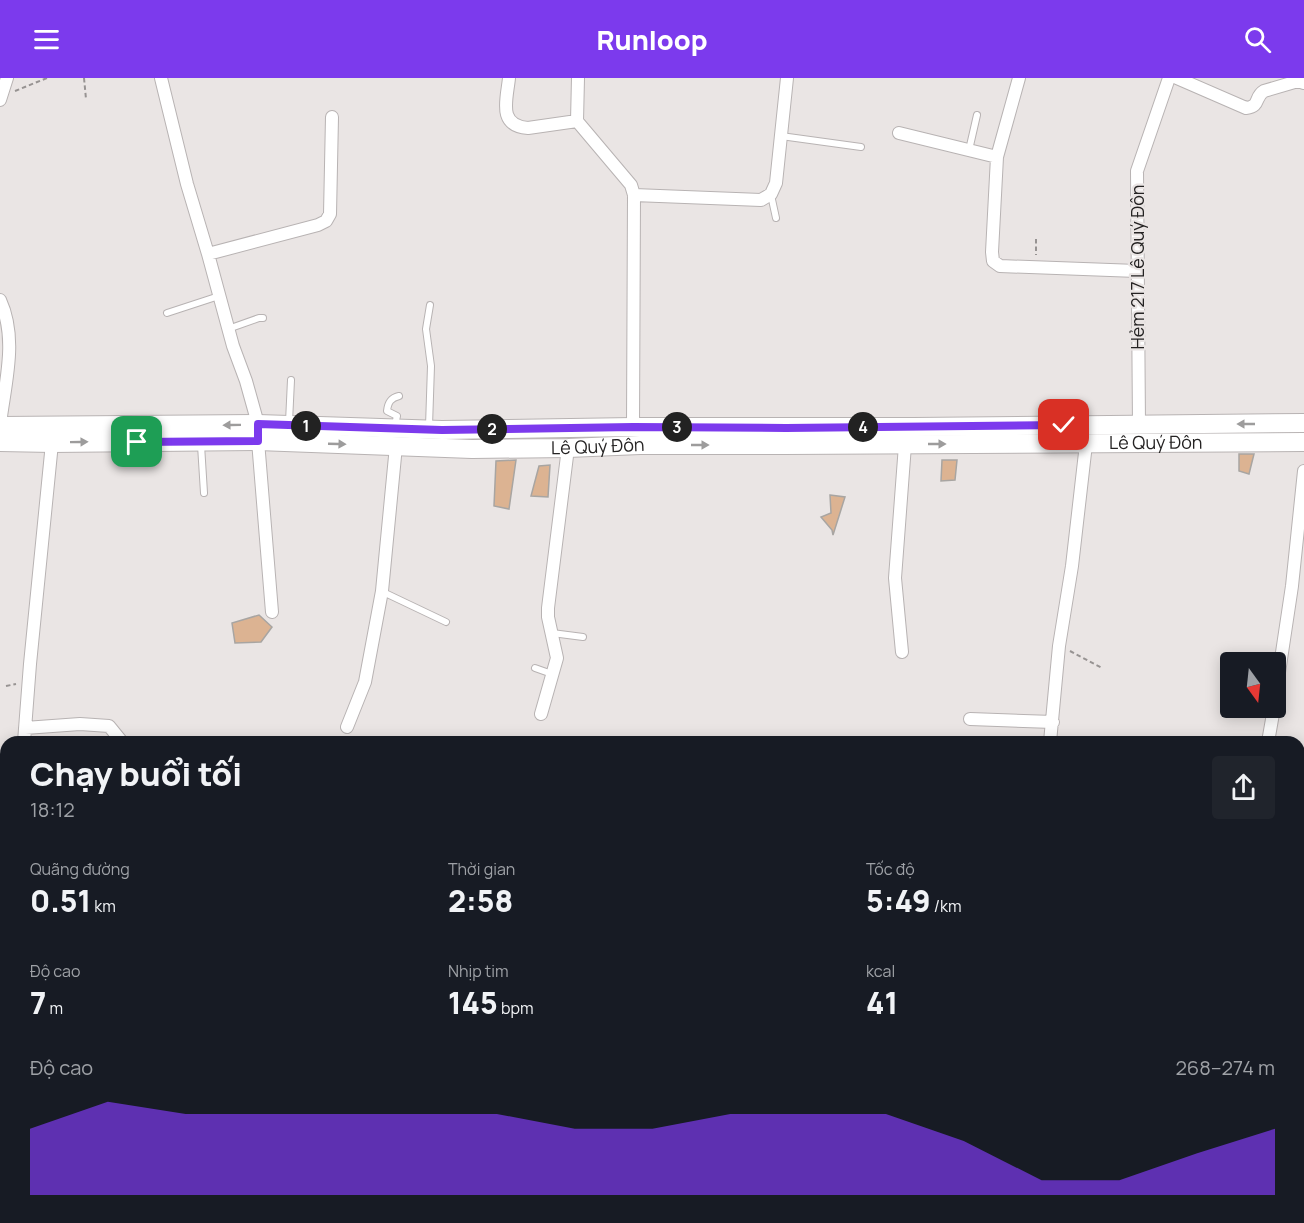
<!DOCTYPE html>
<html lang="vi">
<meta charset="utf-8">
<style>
:root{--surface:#171b24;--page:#20242c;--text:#f1f3f6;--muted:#9ea1a6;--accent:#7c3aed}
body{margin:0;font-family:Manrope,sans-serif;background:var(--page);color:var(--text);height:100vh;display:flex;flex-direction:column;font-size:22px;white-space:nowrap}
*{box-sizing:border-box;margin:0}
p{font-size:20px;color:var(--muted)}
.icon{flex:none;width:33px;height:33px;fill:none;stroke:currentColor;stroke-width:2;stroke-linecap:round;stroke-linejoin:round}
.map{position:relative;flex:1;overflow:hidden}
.sheet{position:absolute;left:0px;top:658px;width:1305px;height:488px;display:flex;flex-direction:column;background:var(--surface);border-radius:18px 18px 0 0;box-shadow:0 3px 15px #0003}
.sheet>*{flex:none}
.needle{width:39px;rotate:165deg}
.fabs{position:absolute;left:1220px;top:574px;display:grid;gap:12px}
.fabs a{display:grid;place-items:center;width:66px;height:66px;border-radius:6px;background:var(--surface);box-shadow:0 3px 15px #0003;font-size:30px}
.pin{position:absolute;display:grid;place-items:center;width:51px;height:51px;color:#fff;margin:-26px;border-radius:12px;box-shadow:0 3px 9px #0006}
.km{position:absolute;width:30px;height:30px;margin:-15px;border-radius:50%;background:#222;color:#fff;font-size:16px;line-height:30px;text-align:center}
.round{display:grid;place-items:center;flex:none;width:63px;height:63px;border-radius:6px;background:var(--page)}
.summary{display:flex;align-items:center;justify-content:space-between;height:102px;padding:0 30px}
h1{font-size:33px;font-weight:800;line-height:45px}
.stats{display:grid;grid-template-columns:repeat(3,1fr);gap:9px;height:102px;padding:6px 30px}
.stats div{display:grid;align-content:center}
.stats b{font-size:30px;font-weight:800}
.stats small{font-size:16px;font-weight:400}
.stats p{font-size:16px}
.chart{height:168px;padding:12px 30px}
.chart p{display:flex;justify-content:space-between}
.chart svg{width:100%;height:108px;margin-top:6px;fill:var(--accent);opacity:.7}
header{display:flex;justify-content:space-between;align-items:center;height:78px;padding:0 30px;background:var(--accent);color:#fff;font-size:27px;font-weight:800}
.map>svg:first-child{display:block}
.building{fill:#dcb392;stroke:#a8a5a2;stroke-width:1.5}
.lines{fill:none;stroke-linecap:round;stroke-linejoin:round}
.service-casing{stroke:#b8b3b3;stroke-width:8}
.minor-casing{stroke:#b8b3b3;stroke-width:14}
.secondary-casing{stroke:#b8b3b3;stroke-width:20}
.path{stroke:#979392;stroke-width:2;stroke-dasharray:4.5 3;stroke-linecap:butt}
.service{stroke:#fff;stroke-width:6}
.minor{stroke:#fff;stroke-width:12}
.secondary{stroke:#fff;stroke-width:18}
.oneway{fill:#9d9c9c}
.route-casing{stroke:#fff;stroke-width:12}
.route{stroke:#7c3aed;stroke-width:8}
.labels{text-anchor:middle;stroke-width:4.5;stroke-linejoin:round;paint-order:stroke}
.street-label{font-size:18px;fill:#252323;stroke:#eae5e4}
</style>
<header><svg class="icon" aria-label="menu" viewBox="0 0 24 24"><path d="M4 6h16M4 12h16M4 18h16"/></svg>Runloop<svg class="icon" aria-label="search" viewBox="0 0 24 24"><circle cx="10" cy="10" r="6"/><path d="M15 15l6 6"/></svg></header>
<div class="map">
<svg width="1304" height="1145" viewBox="0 0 1304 1145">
<rect width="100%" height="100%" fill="#eae5e4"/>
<path class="building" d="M1239,376H1254L1249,396L1239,393Z
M516,382L509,431L494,428L496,383Z
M942,382H957L955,402L941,403Z
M550,387L548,419L531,418L539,388Z
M830,417L845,419L833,457L832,452L821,439L831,435Z
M259,537L272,549L261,564L235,565L232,545Z"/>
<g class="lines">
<g class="service-casing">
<path id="service" d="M781,58L861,69
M969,72L977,37
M771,117L776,140
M167,235L219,218
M228,251L259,240H263
M289,344L291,302
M395,347L397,338L387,333C388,324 391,320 399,318
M429,348L431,288L426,251L430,227
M201,367L204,415
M383,514L446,544
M552,555L583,559
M535,590L552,596
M0,834L6,837
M1299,1103L1304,1106"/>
</g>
<g class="minor-casing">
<path id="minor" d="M161,0L187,106L208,176L233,268L246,303L258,346V363L272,534
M509,0C507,21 497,48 528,50L577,43
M578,0L577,43L631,107L634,117L633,349
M1019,0L997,79L992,174L993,183L1000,188L1137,193
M1177,0L1246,30C1261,28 1254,19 1264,13L1298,3L1304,5
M0,22L7,0
M899,55L997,79
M634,117L761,122L771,116L776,105L787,0
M208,176L318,147L326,143L330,136L332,39
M0,222C18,261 5,305 0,346
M1139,347L1137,93L1169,0
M902,574L895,500L905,367
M1275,621L1292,508L1304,393
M541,636L557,580L548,539V530L568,370
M970,641L1053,644
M347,649L365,604L382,513L396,368
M25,650L80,646L109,648L122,664
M24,664L30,586L52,365
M1050,664L1059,568L1072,488L1086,366
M1268,664L1274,630
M0,688H6
M1299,772L1304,773
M1299,852L1304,846
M0,922L6,931
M0,1028L6,1024
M320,1145L326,1140
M964,1145V1140
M1128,1145L1131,1140"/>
</g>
<g class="secondary-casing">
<g id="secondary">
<path d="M0,348L258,346L442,352L633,349H914L1304,345"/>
<path id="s1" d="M0,364L52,365L258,363L472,371L568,370L640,367H786L1304,364"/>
</g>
</g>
<path class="path" d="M84,0L86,21
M15,13L47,0
M1036,161V177
M1070,573L1102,590
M6,608L16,606
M0,1137L6,1132"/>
<use href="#service" class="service"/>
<use href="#minor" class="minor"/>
<use href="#secondary" class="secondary"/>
</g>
<defs><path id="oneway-solid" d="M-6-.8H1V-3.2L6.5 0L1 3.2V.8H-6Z" transform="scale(1.5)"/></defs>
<g class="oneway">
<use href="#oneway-solid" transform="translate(1246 346) rotate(180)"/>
<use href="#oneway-solid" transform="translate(232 347) rotate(179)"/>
<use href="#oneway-solid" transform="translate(79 364) rotate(-1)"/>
<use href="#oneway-solid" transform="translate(337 366) rotate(2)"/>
<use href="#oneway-solid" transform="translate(937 366)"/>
<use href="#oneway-solid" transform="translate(700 367)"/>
</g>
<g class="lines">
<g class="route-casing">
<path id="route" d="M137,364L258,363V346L442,352L633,349L786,350L1064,347"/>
</g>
<use href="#route" class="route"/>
</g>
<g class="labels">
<g class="street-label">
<text transform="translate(1138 189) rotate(-90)" y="6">Hẻm 217 Lê Quý Đôn</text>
<text dy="6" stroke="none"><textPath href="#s1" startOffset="1156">Lê Quý Đôn</textPath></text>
<text dy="6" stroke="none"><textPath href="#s1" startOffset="598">Lê Quý Đôn</textPath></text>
</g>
</g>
</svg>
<div class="fabs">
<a><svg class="needle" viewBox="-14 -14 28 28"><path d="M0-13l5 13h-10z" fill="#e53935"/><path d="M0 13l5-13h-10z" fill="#9ea1a6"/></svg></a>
</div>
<div class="pin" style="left:137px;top:364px;background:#1e9e55"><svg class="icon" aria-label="arrive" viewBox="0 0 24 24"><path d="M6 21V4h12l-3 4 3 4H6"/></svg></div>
<div class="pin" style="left:1064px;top:347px;background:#d93025"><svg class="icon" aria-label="check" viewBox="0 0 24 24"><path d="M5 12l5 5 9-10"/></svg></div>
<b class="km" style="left:306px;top:348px">1</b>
<b class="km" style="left:492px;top:351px">2</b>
<b class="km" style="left:677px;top:349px">3</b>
<b class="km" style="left:863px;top:349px">4</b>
<section class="sheet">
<div class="summary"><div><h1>Chạy buổi tối</h1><p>18:12</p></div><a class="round"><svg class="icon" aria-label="share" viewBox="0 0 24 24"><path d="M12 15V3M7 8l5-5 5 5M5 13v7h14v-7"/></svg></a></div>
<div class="stats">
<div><p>Quãng đường</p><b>0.51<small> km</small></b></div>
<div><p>Thời gian</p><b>2:58</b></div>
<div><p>Tốc độ</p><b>5:49<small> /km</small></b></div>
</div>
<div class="stats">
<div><p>Độ cao</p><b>7<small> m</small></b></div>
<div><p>Nhịp tim</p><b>145<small> bpm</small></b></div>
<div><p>kcal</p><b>41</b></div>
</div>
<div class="chart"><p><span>Độ cao</span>268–274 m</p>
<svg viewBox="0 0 160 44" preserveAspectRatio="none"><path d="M0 44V17L10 6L20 11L30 11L40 11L50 11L60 11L70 17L80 17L90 11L100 11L110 11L120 22L130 38L140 38L150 27L160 17V44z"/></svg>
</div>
</section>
</div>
